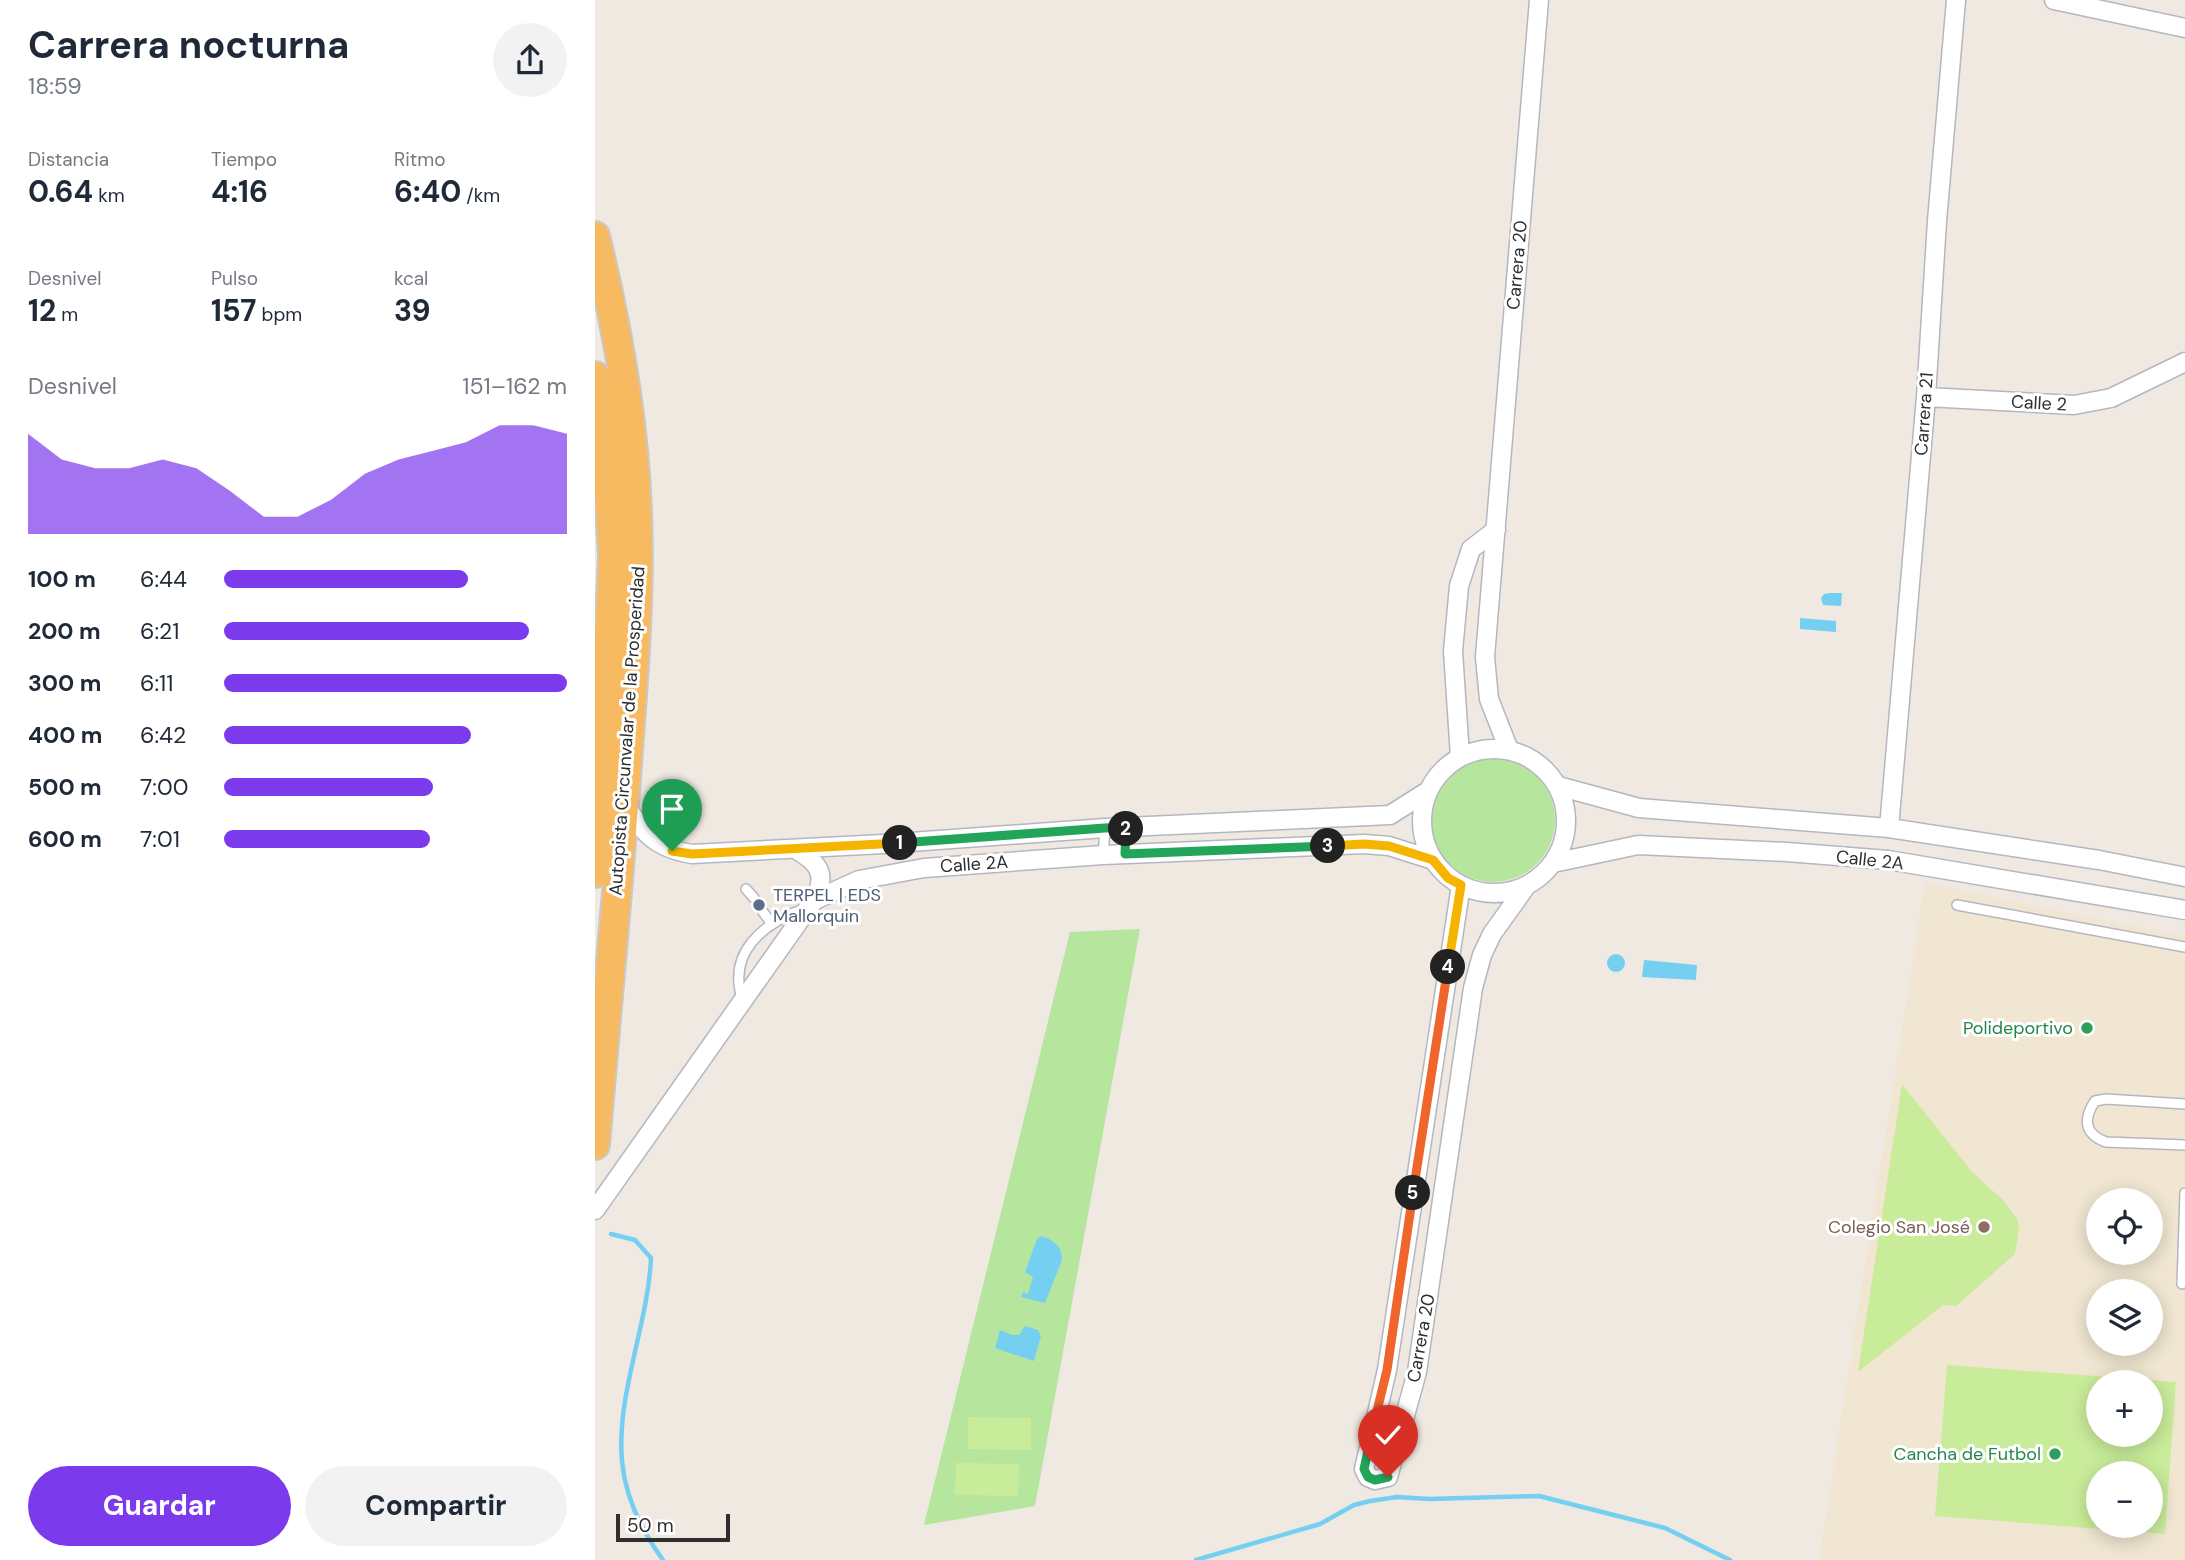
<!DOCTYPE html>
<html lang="es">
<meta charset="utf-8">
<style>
:root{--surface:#fff;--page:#f2f2f3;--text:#1f2937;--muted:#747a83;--accent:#7c3aed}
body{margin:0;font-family:"DM Sans",sans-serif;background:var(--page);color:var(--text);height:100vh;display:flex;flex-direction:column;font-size:26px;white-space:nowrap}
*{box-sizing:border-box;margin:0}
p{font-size:23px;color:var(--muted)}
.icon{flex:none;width:38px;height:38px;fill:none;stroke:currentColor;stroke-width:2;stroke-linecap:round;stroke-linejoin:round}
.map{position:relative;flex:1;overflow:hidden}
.sheet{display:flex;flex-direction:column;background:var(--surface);width:595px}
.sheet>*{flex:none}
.buttons{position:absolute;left:1491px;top:1188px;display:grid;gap:14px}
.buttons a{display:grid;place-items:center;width:77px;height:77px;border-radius:50%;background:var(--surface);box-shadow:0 4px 18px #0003;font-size:35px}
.scale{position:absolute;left:21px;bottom:18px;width:114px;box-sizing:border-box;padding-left:7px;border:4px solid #2e2e2e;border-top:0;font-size:19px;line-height:24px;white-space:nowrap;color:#2e2e2e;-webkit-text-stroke:5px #fff;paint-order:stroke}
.pin{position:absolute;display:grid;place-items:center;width:60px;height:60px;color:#fff;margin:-72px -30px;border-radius:50% 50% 50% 0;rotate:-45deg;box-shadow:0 0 7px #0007}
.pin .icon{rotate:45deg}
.km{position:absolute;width:35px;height:35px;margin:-18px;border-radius:50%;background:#222;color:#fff;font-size:19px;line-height:35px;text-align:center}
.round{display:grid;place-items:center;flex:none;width:74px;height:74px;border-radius:37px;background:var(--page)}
.headline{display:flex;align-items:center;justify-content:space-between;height:119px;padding:0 28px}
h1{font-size:38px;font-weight:700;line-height:52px}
.stats{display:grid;grid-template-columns:repeat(3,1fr);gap:10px;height:119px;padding:7px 28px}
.stats div{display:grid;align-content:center}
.stats b{font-size:30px;font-weight:700}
.stats small{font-size:19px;font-weight:400}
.stats p{font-size:19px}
.chart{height:196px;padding:14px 28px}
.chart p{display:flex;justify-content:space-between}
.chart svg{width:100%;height:126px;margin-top:7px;fill:var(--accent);opacity:.7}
.primary-button{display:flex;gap:14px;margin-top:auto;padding:14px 28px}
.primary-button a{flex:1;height:80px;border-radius:42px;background:var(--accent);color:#fff;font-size:28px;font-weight:700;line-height:80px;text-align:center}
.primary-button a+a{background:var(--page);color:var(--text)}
ul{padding:0 28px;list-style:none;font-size:23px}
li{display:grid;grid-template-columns:112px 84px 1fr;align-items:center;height:52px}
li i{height:18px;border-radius:9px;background:var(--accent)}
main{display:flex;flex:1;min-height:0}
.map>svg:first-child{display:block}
.education{fill:#f0e6d1;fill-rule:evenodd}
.green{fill:#b6e59e}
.pitch{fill:#c9ec9a;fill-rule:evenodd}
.water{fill:#75cff0}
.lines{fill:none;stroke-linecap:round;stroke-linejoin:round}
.stream{stroke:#75cff0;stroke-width:4.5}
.service-casing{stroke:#b4b7c1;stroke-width:12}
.minor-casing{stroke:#b4b7c1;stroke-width:21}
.trunk-casing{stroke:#c9c9c9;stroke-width:32}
.service{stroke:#fff;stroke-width:9}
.minor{stroke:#fff;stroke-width:18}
.trunk{stroke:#f8ba60;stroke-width:28}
.split-1-casing{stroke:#fff;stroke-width:14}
.split-2-casing{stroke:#fff;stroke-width:14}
.split-3-casing{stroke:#fff;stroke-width:14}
.split-4-casing{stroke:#fff;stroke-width:14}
.split-5-casing{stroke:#fff;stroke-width:14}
.split-6-casing{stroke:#fff;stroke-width:14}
.split-7-casing{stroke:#fff;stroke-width:14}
.split-1{stroke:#f5b400;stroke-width:9}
.split-2{stroke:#22a559;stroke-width:9}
.split-3{stroke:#22a559;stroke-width:9}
.split-4{stroke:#f5b400;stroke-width:9}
.split-5{stroke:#f0652b;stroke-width:9}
.split-6{stroke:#f0652b;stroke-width:9}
.split-7{stroke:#22a559;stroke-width:9}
.service-dot{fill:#5c6f8a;stroke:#fff;stroke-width:2.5}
.leisure-dot{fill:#2e9e5b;stroke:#fff;stroke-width:2.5}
.education-dot{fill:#8d6e63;stroke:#fff;stroke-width:2.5}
.labels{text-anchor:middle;stroke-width:6;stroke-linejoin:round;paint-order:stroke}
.street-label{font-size:18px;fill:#2e2e2e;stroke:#fff}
.service-label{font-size:18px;fill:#4e5e75;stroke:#fff;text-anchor:start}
.leisure-label{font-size:18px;fill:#27864d;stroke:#fff;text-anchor:end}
.education-label{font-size:18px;fill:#785e54;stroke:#fff;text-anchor:end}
</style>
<main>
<section class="sheet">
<div class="headline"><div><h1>Carrera nocturna</h1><p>18:59</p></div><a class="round"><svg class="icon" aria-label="share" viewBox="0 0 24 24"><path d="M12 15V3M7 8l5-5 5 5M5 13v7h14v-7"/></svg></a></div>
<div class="stats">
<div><p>Distancia</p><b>0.64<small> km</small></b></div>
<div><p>Tiempo</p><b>4:16</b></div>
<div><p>Ritmo</p><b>6:40<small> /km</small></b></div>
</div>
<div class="stats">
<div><p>Desnivel</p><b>12<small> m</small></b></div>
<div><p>Pulso</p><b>157<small> bpm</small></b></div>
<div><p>kcal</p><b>39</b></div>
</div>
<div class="chart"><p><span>Desnivel</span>151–162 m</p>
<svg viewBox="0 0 160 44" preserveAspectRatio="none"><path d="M0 44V9L10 18L20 21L30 21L40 18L50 21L60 29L70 38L80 38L90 32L100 23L110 18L120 15L130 12L140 6L150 6L160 9V44z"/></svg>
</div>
<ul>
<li><b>100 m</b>6:44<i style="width:71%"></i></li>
<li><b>200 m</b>6:21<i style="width:89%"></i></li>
<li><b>300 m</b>6:11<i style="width:100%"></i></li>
<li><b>400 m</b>6:42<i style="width:72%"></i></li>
<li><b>500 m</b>7:00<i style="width:61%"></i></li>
<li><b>600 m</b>7:01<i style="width:60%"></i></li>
</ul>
<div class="primary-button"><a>Guardar</a><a>Compartir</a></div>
</section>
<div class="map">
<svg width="1590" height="1560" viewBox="0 0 1590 1560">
<rect width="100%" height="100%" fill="#efe9e1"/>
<path class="education" d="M1330,883L1590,937V1560H1224ZM1503,1200H1556V1253H1503ZM1503,1292H1556V1344H1503ZM1503,1382H1556V1435H1503ZM1503,1474H1556V1526H1503Z"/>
<path class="green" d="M836 820a62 62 0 1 1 124 0a62 62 0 1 1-124 0Z
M545,929L440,1506L329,1525L475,932Z"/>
<path class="pitch" d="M1307,1084L1378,1173L1408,1200L1423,1220L1424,1229L1420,1254L1361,1306L1348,1305L1263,1372Z
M1352,1365L1581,1382L1570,1534L1340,1516ZM1503,1382H1556V1435H1503ZM1503,1474H1556V1526H1503Z
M373,1417L436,1418V1450L373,1449Z
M361,1463L424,1464L423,1496L360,1495Z"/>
<path class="water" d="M1235,593H1247L1246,606L1228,605L1226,598L1229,594Z
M1205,618L1241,621V632L1205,629Z
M1012 963a9 9 0 1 1 18 0a9 9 0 1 1-18 0Z
M1049,960L1102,965L1101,980L1047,977Z
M446,1236C459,1240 467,1246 467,1260L450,1303L426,1297L428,1292L433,1294L438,1277L430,1272L442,1239Z
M430,1326L443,1330L446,1336L439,1361L400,1348L405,1330L417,1335H424Z"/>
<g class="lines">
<path class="stream" d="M16,1234L40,1240L56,1258C53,1325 21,1395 27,1461C30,1497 47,1531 68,1560
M601,1560L725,1524L759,1505L775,1501L802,1497L834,1499L944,1496L1070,1528L1135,1560"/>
<g class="service-casing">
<path id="service" d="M530,854L531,827
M508,855L510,828
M151,889L159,898
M1362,905L1590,947
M168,912L177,924
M148,1001C131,953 168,923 209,909
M1590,1104L1511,1099L1500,1101C1488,1119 1489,1134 1511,1142L1590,1145
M1587,1284L1590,1193"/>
</g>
<g class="minor-casing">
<path id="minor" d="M1459,0L1590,28
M1331,397L1479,405L1516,398L1590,362
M827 821a72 72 0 1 1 144 0a72 72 0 1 1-144 0Z
M914,750L894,699L890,657L944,0
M865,757L858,651L864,586L876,549L901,530
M963,786L1044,808L1294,828L1504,860L1590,877
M29,804C50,834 60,848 97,854L288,844L510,828L795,815L833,791
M1294,828L1331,397L1342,221L1361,0
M200,849C224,863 232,873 220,900
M958,863L1043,845L1192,852L1293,860L1590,910
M866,885L792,1370L769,1469L773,1477L780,1480L793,1477L822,1372L878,988L887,955L897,934L932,885
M0,1210L214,907L220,900L264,880L329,868L508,855L769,844L794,846L838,860"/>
</g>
<g class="trunk-casing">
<path id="trunk" d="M0,236C22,326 39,420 42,512C45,592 39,671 33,750C24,882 11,1014 0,1145
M0,376L11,442L18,557L6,801L0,873"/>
</g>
<use href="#service" class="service"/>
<use href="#minor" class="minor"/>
<use href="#trunk" class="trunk"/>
</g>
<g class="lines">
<g class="split-1-casing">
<path id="split-1" d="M77,851L97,854L305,843"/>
</g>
<g class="split-2-casing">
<path id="split-2" d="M305,843L510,828L531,827V829"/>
</g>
<g class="split-3-casing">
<path id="split-3" d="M531,829L530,854L733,846"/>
</g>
<g class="split-4-casing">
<path id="split-4" d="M733,846L769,844L794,846L838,860L853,878L866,885L853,967"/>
</g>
<g class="split-5-casing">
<path id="split-5" d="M818,1193L853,967"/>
</g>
<g class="split-6-casing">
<path id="split-6" d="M780,1419L792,1370L818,1193"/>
</g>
<g class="split-7-casing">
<path id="split-7" d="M780,1419L769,1469L773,1477L780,1480L793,1477"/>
</g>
<use href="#split-1" class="split-1"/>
<use href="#split-2" class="split-2"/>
<use href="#split-3" class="split-3"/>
<use href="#split-4" class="split-4"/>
<use href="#split-5" class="split-5"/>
<use href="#split-6" class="split-6"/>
<use href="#split-7" class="split-7"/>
</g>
<circle class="service-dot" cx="164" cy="905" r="7"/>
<g class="leisure-dot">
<circle cx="1492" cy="1028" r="7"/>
<circle cx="1460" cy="1454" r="7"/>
</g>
<circle class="education-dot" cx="1389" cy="1227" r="7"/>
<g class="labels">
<g class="street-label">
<text transform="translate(922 265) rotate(-85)" y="6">Carrera 20</text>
<text transform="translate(1444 403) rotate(3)" y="6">Calle 2</text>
<text transform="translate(1329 414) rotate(-86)" y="6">Carrera 21</text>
<text transform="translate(32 731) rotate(-86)" y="6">Autopista Circunvalar de la Prosperidad</text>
<text transform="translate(1275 860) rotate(6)" y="6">Calle 2A</text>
<text transform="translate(379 864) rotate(-4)" y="6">Calle 2A</text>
<text transform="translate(826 1338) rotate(-80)" y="6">Carrera 20</text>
</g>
<g class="service-label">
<text x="178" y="901">TERPEL | EDS<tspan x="178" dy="21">Mallorquin</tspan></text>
</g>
<g class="leisure-label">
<text x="1478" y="1034">Polideportivo</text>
<text x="1446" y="1460">Cancha de Futbol</text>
</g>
<g class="education-label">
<text x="1375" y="1233">Colegio San José</text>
</g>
</g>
</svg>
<div class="buttons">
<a><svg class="icon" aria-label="locate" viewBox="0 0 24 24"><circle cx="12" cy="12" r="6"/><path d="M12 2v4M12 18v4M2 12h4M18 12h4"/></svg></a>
<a><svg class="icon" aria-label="layers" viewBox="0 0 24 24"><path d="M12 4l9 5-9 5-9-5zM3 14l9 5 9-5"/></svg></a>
<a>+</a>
<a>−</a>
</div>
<div class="scale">50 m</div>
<div class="pin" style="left:77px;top:851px;background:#1e9e55"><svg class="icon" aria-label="arrive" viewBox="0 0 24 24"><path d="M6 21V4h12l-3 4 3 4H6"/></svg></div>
<div class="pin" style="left:793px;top:1477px;background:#d93025"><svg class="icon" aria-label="check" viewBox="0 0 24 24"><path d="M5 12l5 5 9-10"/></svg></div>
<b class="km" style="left:305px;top:843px">1</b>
<b class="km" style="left:531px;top:829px">2</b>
<b class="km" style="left:733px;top:846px">3</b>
<b class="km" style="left:853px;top:967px">4</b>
<b class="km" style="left:818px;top:1193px">5</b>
</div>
</main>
